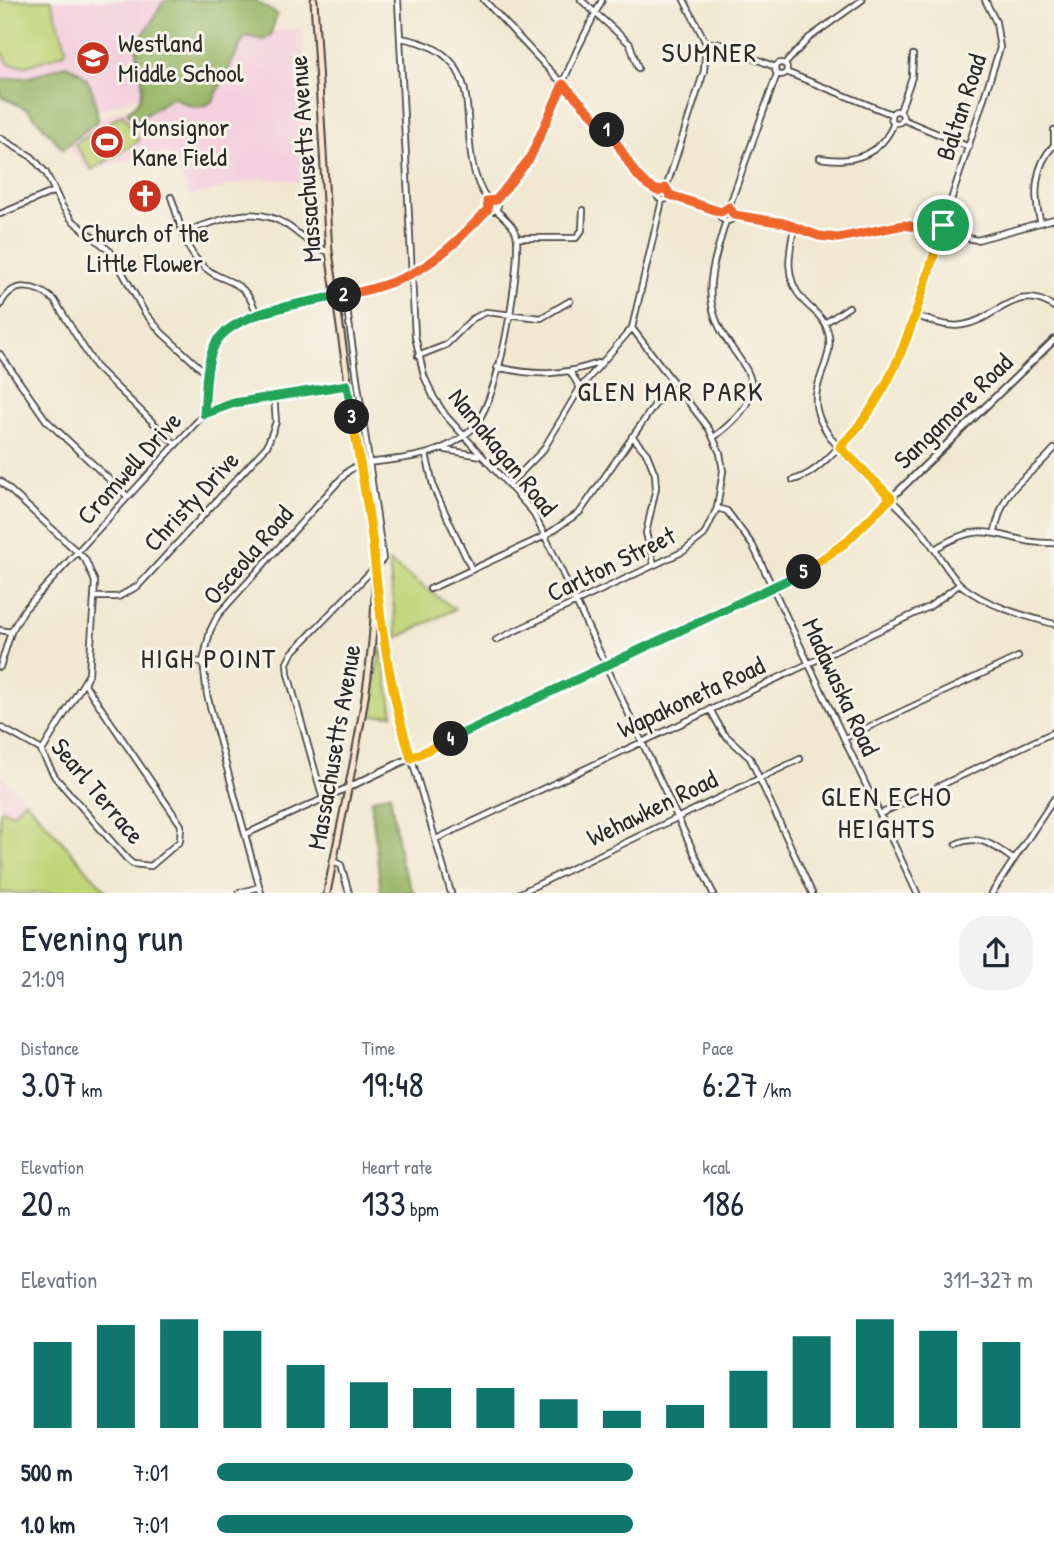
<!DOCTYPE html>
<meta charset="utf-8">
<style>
:root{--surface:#fff;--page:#f2f2f3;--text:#1f2937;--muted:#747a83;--accent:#0f766e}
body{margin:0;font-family:"Patrick Hand",sans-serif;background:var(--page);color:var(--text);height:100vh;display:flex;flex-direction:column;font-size:26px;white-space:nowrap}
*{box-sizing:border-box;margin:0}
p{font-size:23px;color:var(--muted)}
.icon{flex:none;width:38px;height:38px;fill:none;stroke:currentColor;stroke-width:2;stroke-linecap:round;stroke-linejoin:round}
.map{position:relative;height:893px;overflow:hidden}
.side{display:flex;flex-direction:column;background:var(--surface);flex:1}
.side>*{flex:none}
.pin{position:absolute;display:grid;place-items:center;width:60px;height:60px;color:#fff;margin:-30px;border:4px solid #fff;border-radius:50%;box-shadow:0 2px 7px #0007}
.km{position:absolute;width:35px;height:35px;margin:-18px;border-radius:50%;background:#222;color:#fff;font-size:19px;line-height:35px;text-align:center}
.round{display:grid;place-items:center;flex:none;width:74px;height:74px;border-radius:28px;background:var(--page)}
.headline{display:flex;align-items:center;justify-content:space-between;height:119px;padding:0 21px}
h1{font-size:38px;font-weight:600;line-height:52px}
.metrics{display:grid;grid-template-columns:repeat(3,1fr);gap:10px;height:119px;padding:7px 21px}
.metrics div{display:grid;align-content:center}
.metrics b{font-size:35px;font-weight:600}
.metrics small{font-size:19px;font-weight:400}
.metrics p{font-size:19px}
.chart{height:196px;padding:14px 21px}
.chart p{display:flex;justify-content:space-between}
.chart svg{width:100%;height:126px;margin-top:7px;stroke:var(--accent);stroke-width:6}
ul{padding:0 21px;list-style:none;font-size:23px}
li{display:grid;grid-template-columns:112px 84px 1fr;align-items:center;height:52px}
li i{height:18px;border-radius:9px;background:var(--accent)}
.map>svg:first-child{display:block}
.built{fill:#f4cfde}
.green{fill:#c0d477;stroke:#768051;stroke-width:2}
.forest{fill:#98b668;stroke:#62704a;stroke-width:2}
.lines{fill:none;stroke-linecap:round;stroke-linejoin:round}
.minor-casing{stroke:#494744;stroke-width:8}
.tertiary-casing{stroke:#494744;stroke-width:9}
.secondary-casing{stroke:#494744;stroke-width:9}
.minor{stroke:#fff;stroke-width:4.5}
.tertiary{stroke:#fff;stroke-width:5}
.secondary{stroke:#fce5cf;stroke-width:5}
.split-1-casing{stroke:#fff;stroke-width:14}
.split-2-casing{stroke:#fff;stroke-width:14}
.split-3-casing{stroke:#fff;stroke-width:14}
.split-4-casing{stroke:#fff;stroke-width:14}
.split-5-casing{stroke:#fff;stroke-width:14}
.split-6-casing{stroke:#fff;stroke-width:14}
.split-1{stroke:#f0652b;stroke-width:9}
.split-2{stroke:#f0652b;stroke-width:9}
.split-3{stroke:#22a559;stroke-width:9}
.split-4{stroke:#f5b400;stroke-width:9}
.split-5{stroke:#22a559;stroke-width:9}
.split-6{stroke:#f5b400;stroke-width:9}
.labels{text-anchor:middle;stroke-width:6;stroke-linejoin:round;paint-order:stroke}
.poi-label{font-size:26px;fill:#2b2b2b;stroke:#f7f3e8;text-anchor:start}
.street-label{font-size:26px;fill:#2b2b2b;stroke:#f7f3e8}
.neighbourhood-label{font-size:28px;letter-spacing:2px;fill:#2b2b2b;stroke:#f7f3e8}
</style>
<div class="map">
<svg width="1054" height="893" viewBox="0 0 1054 893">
<rect width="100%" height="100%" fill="#f7f3e8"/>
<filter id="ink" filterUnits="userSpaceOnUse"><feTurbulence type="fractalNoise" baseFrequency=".0143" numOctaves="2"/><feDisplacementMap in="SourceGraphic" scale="14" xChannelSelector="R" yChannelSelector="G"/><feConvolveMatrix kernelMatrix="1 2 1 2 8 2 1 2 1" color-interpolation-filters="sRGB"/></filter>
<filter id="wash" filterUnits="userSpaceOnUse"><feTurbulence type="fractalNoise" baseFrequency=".00686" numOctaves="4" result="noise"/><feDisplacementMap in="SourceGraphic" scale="28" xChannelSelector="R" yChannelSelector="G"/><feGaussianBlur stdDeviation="1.57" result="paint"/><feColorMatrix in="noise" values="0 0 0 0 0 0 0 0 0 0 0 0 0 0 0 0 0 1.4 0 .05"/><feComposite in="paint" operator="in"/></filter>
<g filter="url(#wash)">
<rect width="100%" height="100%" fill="#f2e8d1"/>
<path class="built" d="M0,0H236L163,88L59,124L0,89Z
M302,29L313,184L262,178L190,196L167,152L86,169L59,133L193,84L228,32Z
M0,774L25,800L12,814L0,813Z"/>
<path class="green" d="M0,0H51L66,47L65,53L27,66L9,64L0,48Z
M123,114L139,141L92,170L75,144Z
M389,562L455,609L397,638Z
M381,644L393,714L371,716Z
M25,800L108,893H0V812L2,809L12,814Z"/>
<path class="forest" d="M169,0H253L277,14L270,36L263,40L250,37L244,38L213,101C198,112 188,105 173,97L134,122L127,111C152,98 140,70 136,47L163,2Z
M65,65C92,73 95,95 98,120L63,149L28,110L0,96V77L3,79L30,77Z
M390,793L401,864L414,893H381L371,800Z"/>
</g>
<g filter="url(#ink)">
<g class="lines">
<g class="minor-casing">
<path id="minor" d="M398,0L415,336L424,376L434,398L446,416L532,511L545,536L713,893
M484,0L617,142L636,177L658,191
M581,0L630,44L638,68
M684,0L706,43H718L775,67
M400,38C504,54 445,143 488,200
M775 69a6 6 0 1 1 12 0a6 6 0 1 1-12 0Z
M785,64L809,38L862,0
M786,72L891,114
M891 117a6 6 0 1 1 12 0a6 6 0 1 1-12 0Z
M900,111L912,77L913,55
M902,119L969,147
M1054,130V143
M0,138L32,157L46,173L62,206L72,220L111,252L145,313L162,333L208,375
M820,158C853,164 881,155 894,123
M657 194a6 6 0 1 1 12 0a6 6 0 1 1-12 0Z
M666,188L704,71L706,43
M670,196L721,212
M171,197C179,218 183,246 199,262C223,288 243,272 257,315
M486 205a6 6 0 1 1 12 0a6 6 0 1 1-12 0Z
M496,200L530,158L577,50L602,0
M729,207L777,74
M720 214a7 7 0 1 1 14 0a7 7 0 1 1-14 0Z
M0,214L55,191
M734,215L784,223L819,236L838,238L904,225L935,230
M1041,223C1033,197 1034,166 1054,145
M943,225L1000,48L996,22L985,0
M934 232a7 7 0 1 1 14 0a7 7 0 1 1-14 0Z
M794,228C789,254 784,277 802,299C812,311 824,316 828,332C836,360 808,384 818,414C830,453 897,499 923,533C936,549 946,571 961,585C985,605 1024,616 1054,624
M184,232C219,221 254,202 288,226C302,236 313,247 329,252
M948,234L977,240L1054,219
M517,238H576L582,230L583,210
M0,306C11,279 38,285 55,301L95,366L176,445
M914,315C930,320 946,328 963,325C996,320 1017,281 1054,307
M825,323L849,307
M0,354L46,420L128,497
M418,356L446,345L472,319L486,312L541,318L570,301
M497,367C535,376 562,376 598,363
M571,373L580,388
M204,414C206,392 205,365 215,345C238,299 365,301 412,276C442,260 465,233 488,209
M632,436L647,454L655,474L656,488L646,533L654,565
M714,437C794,377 723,365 712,305C706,278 719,247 726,220
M446,450L482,456
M426,454L434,489L472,570
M793,480C809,476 821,465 833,453C898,393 913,320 939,238
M0,481L85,559L95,582L89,674L42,751
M509,485L543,450L580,388L632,328L662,200
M717,508L727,511L753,546L917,893
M995,531C1006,480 1024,484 1054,449
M935,549C989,514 1002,545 1054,543
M430,589L545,536L580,512L672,380
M95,597H118L138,586L267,446L276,422L274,396
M377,603L394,699L451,893
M0,630L11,632
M496,640L684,551L704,535L717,508L723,471L720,453L709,429L632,328
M168,660L203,662
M0,667L11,632L24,610L204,414L234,403L347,385
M710,709L723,733L750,758L812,893
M0,727L40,749L55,777L127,859L133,864L151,866L180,841L181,825L84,683
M845,738L1018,657
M323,799L288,674L287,663L292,653L383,559L345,295
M880,814L1054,732
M246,834L347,788
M436,839L929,607L960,584
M956,844C979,833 995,846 1014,860
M333,861L341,865L349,893
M239,893L259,887
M261,893L207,695L203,662L210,631L218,615L348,471L360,464C400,458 439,459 471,430C499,404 519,278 517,239C517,227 503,217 495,209
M520,893L800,759
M992,893L1054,799"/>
</g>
<g class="tertiary-casing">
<path id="tertiary" d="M347,788L817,565L845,543L1054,340"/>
</g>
<g class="secondary-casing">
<path id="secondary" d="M314,0L329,252L375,565C378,671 347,788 327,893"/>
</g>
<use href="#minor" class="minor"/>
<use href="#tertiary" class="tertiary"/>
<use href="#secondary" class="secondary"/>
</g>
</g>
<g class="lines" filter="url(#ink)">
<g class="split-1-casing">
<path id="split-1" d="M607,130C626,151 630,179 658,191L666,188L670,195L721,212L729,207L734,215L784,223L819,236L838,238L904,225L935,230L943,225"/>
</g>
<g class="split-2-casing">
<path id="split-2" d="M344,295C415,282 440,260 488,209L487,201L496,200L530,158L563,84L607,130"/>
</g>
<g class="split-3-casing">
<path id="split-3" d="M344,295C309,302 233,311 215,344C205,364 206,392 204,414L234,403L347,385L352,417"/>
</g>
<g class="split-4-casing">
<path id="split-4" d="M352,417C360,466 371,516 375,565C381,631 391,695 411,758L451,739"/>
</g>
<g class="split-5-casing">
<path id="split-5" d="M451,739L804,572"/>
</g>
<g class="split-6-casing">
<path id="split-6" d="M804,572L845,543L891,498L840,447C899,387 914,316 939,239L948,234L943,225"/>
</g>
<use href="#split-1" class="split-1"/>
<use href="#split-2" class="split-2"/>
<use href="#split-3" class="split-3"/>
<use href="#split-4" class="split-4"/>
<use href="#split-5" class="split-5"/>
<use href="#split-6" class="split-6"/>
</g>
<defs>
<g id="school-disc" transform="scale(1.75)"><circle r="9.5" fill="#c8321e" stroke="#f7f3e8"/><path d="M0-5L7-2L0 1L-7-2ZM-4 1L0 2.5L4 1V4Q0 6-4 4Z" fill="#fff"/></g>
<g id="stadium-disc" transform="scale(1.75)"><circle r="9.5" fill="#c8321e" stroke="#f7f3e8"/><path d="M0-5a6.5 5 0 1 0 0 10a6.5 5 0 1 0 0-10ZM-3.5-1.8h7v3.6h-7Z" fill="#fff"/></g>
<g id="church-disc" transform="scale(1.75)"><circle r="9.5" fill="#c8321e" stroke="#f7f3e8"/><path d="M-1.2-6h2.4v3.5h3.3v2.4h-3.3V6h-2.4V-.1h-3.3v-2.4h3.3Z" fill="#fff"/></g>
</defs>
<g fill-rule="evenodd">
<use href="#school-disc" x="93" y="58"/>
<use href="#stadium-disc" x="107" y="142"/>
<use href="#church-disc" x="145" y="196"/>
</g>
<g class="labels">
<g class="poi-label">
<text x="118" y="52">Westland<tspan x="118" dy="30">Middle School</tspan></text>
<text x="132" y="136">Monsignor<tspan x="132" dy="30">Kane Field</tspan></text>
<text x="145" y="242" text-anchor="middle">Church of the<tspan x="145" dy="30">Little Flower</tspan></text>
</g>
<g class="street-label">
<text transform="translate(961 107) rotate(-72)" y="9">Baltan Road</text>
<text transform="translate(305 159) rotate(-94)" y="9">Massachusetts Avenue</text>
<text transform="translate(953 411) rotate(-44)" y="9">Sangamore Road</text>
<text transform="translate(503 452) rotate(51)" y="9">Namakagan Road</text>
<text transform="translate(129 468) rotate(-48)" y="9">Cromwell Drive</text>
<text transform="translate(191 501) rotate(-47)" y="9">Christy Drive</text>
<text transform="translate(248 555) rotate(-49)" y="9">Osceola Road</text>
<text transform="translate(611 564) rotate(-26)" y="9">Carlton Street</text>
<text transform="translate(841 687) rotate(65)" y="9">Madawaska Road</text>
<text transform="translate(691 697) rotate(-25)" y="9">Wapakoneta Road</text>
<text transform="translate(334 747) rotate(-80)" y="9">Massachusetts Avenue</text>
<text transform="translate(98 791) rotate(50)" y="9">Searl Terrace</text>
<text transform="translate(652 808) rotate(-26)" y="9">Wehawken Road</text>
</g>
<g class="neighbourhood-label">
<text x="710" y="62">SUMNER</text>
<text x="671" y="401">GLEN MAR PARK</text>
<text x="209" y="668">HIGH POINT</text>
<text x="887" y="806">GLEN ECHO<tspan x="887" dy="32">HEIGHTS</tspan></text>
</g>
</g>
</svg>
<div class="pin" style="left:943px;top:225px;background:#1e9e55"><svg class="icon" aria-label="arrive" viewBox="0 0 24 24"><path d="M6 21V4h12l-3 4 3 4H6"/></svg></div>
<b class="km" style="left:607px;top:130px">1</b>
<b class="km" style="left:344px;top:295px">2</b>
<b class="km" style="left:352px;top:417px">3</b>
<b class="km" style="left:451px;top:739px">4</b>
<b class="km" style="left:804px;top:572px">5</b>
</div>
<section class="side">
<div class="headline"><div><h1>Evening run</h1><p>21:09</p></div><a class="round"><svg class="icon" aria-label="share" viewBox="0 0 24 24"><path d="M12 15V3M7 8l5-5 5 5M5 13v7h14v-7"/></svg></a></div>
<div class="metrics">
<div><p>Distance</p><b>3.07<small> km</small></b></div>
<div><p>Time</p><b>19:48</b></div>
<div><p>Pace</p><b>6:27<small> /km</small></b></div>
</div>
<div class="metrics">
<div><p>Elevation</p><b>20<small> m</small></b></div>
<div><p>Heart rate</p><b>133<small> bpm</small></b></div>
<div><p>kcal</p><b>186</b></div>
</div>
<div class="chart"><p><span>Elevation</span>311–327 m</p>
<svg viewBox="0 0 160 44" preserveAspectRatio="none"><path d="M5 44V14M15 44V8M25 44V6M35 44V10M45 44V22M55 44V28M65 44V30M75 44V30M85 44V34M95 44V38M105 44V36M115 44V24M125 44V12M135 44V6M145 44V10M155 44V14"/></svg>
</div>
<ul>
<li><b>500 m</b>7:01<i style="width:51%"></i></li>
<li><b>1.0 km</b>7:01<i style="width:51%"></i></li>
</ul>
</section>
